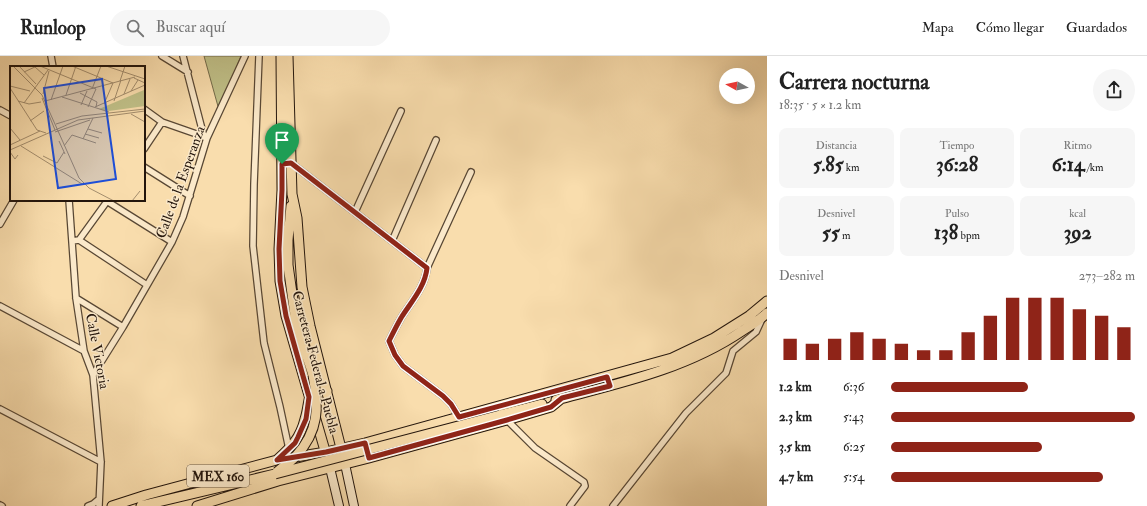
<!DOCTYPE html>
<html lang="es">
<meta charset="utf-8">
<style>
:root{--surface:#fff;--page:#f6f6f6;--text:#222;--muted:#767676;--line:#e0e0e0;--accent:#8f2418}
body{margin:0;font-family:"IM FELL Double Pica",serif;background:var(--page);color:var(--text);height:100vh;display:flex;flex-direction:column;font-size:15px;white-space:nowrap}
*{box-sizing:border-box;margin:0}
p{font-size:13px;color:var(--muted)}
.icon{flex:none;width:22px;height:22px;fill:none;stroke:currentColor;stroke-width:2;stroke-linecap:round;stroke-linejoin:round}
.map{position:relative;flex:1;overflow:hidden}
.details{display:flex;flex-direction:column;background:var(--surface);width:380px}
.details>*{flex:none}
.needle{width:26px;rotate:278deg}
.tools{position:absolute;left:719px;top:12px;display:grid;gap:8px}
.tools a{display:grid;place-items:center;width:36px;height:36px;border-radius:50%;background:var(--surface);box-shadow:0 4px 16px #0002;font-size:20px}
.pin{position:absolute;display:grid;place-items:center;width:34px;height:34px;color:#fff;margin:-41px -17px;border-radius:50% 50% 50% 0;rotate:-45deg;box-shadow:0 0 4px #0007}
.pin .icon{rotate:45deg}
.round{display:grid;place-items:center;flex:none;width:42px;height:42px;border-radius:21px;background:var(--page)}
.head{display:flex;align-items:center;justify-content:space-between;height:68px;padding:0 12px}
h1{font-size:22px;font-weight:800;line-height:30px}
.stats{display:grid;grid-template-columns:repeat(3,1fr);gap:6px;height:68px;padding:4px 12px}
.stats div{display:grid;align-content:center;border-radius:8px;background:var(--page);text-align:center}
.stats b{font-size:20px;font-weight:800}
.stats small{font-size:11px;font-weight:400}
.stats p{font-size:11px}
.chart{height:112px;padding:8px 12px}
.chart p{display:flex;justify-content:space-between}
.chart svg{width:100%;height:72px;margin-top:4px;stroke:var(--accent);stroke-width:6}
ul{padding:0 12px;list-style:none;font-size:13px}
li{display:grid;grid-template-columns:64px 48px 1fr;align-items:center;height:30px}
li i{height:10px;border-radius:5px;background:var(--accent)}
header{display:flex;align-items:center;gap:24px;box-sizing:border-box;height:56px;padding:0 20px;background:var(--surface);border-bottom:1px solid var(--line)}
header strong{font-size:19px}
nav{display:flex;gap:22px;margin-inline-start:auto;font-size:14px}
.search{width:280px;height:36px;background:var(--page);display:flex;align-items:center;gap:10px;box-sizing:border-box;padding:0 14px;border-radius:22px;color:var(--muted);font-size:15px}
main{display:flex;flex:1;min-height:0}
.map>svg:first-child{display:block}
.green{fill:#c0c088;stroke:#726a4a}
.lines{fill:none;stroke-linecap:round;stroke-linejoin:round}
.street-casing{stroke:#584734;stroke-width:8}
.secondary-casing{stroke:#23150c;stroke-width:10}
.primary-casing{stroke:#23150c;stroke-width:11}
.street{stroke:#fbe9ca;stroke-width:5.5}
.secondary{stroke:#fbe9ca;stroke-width:8}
.primary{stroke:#f9ddad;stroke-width:9}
.primary-bridge-casing{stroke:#23150c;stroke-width:11;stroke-linecap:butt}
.primary-bridge{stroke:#f9ddad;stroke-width:9}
.route-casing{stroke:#fff;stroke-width:8}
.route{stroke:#8f2418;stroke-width:5}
.labels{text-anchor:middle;stroke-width:3;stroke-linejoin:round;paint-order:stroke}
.shield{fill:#fbe9ca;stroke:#645545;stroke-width:1}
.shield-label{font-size:13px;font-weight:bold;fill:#23150c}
.street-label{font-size:14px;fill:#23150c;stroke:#fbe9ca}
.inset-road{fill:none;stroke:#a38d6d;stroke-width:1}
.view{fill:#1d4ed8;fill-opacity:0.15;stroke:#1d4ed8;stroke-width:2}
.inset-edge{fill:none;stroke:#23150c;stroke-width:2}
</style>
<header>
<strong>Runloop</strong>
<div class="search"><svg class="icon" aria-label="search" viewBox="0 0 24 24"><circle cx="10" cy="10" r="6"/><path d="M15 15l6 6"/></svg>Buscar aquí</div>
<nav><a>Mapa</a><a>Cómo llegar</a><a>Guardados</a></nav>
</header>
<main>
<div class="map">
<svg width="767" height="450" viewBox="0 0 767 450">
<rect width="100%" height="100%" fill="#f9ddad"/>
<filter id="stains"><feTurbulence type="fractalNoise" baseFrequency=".005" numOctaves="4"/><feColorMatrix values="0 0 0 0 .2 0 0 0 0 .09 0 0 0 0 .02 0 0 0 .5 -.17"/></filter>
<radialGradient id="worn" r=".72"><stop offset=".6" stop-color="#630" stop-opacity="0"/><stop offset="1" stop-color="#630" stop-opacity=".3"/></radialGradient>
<path class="green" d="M204,0H241L219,54Z"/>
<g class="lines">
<g class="street-casing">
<path id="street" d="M51,0L53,11
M162,0L188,16
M183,0L204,81
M259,0L254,128L253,190L264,287L280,351L289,393
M144,53L162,66
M0,54L11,60
M144,93L162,66L205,81
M291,107L427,212
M144,111L190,140
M69,144L76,242L84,295L93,319L101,406L99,450
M105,144L172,186
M355,156L401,55
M0,168L14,144
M79,184L108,144
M72,185L79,184L147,229
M392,185L436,84
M76,242L123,271
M0,250L84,295
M93,319L123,271L172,186L183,161L207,82L245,0
M0,353L101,406
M459,361L451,348L443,340L403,310L395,299L389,285C393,277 397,269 401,262C411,246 425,231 427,212L471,116
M507,364L535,392L584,426L585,430L570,450
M0,449L2,450
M88,450L93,448L99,443
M613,450L686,357L726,317L733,295L756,276L762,263"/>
</g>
<g class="secondary-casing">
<path id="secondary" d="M345,408L354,450
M330,412L339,450"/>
</g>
<g class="primary-casing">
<path id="primary" d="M281,0L282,134L279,193L280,225L286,260L330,412
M288,0L292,138L297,162L302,231L310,270L345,408
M291,150L288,184V209L296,266L313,319
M556,344C620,327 686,313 742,275C751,269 760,264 767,257
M500,359L542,348
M277,404C291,391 300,383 305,363C308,354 308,345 311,336C316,331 321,332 327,335
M112,450L146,439L277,404L326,396L365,387L672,302L714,282L749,260L767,245
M141,450L275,418
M197,450L278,425L369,402L507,364L551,351L562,342"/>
</g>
<use href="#street" class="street"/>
<use href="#secondary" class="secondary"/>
<use href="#primary" class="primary"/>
<g class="primary-bridge-casing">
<path id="primary-bridge" d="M277,416C283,411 290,406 296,400C319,375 319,351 313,319
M275,418L500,359"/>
</g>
<use href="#primary-bridge" class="primary-bridge"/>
</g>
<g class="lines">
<g class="route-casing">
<path id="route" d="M291,107L427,212C425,231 411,246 401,262C397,269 393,277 389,285L395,299L403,310L443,340L451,348L459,361L607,321L610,330L562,342L551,351L507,364L369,402L365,387L326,396L277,404L295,387L298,381L306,363L309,341L286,260L280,225L279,193L282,134V108Z"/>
</g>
<use href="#route" class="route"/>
</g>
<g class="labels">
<rect class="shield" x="187" y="409" width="62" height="22" rx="3"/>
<g class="shield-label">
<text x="218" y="425">MEX 160</text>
</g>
<g class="street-label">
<text transform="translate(180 126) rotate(-70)" y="5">Calle de la Esperanza</text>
<text transform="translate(98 295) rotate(79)" y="5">Calle Victoria</text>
<text transform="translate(316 306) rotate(75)" y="5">Carretera Federal a Puebla</text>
</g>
</g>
<g transform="translate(10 10)">
<rect width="135" height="135" fill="#f9ddad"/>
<path d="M134,24L135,40L99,45L89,43Z" fill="#c0c088"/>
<path class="inset-road" d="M3,0L32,29L69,112L79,122L104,135M9,0L26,18M30,0L86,23L78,41M62,0L103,17L94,38M96,0L135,13M25,1L34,9M14,6L27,0M124,12L135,17M110,15L115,0M0,20L20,25M0,22L27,64L36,67M82,23L91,0M121,25L128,14M70,27L87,36L86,41M33,28L39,5M114,28L120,13M56,29L66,0M52,31L99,46M32,32L45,64M41,34L53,0M8,35L19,38L31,36M35,35L125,11M104,35L111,14M14,37L38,4M71,39L77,25M85,41L135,19M121,48L135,56M20,55L34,45M46,58L72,50L135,43M0,62L10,74M78,63L92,67M45,66L80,54M75,68L89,72M73,73L83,52M49,75L55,88M0,79L30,65M11,80L72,118M54,80L62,69L86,77M0,84L68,54L135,45M0,86L5,93L8,89M33,90L47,97L54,86M122,135L130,125"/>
<path class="view" d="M92,13L106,113L48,122L34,22Z"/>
<rect width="135" height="135" class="inset-edge"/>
</g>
<rect width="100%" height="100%" filter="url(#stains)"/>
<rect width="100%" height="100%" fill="url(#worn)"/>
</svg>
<div class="tools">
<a><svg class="needle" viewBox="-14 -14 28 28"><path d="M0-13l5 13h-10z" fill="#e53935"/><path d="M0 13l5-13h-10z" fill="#767676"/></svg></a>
</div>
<div class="pin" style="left:282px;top:108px;background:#1e9e55"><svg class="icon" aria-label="arrive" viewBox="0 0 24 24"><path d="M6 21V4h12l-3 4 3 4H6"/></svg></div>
</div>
<section class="details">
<div class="head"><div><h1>Carrera nocturna</h1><p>18:35 · 5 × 1.2 km</p></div><a class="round"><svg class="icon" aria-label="share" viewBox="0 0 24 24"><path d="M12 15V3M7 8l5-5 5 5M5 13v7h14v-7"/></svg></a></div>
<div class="stats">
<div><p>Distancia</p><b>5.85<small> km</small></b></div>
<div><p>Tiempo</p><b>36:28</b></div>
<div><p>Ritmo</p><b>6:14<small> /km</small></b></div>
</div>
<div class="stats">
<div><p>Desnivel</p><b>55<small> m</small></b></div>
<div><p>Pulso</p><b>138<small> bpm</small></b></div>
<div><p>kcal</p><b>392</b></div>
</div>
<div class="chart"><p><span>Desnivel</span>273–282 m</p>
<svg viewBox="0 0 160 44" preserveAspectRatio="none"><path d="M5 44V31M15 44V34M25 44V31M35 44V27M45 44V31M55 44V34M65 44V38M75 44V38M85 44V27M95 44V17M105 44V6M115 44V6M125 44V6M135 44V13M145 44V17M155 44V24"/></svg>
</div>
<ul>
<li><b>1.2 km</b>6:36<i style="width:56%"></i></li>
<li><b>2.3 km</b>5:43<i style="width:100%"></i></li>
<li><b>3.5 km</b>6:25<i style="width:62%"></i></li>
<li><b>4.7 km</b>5:54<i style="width:87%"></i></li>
</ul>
</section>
</main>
